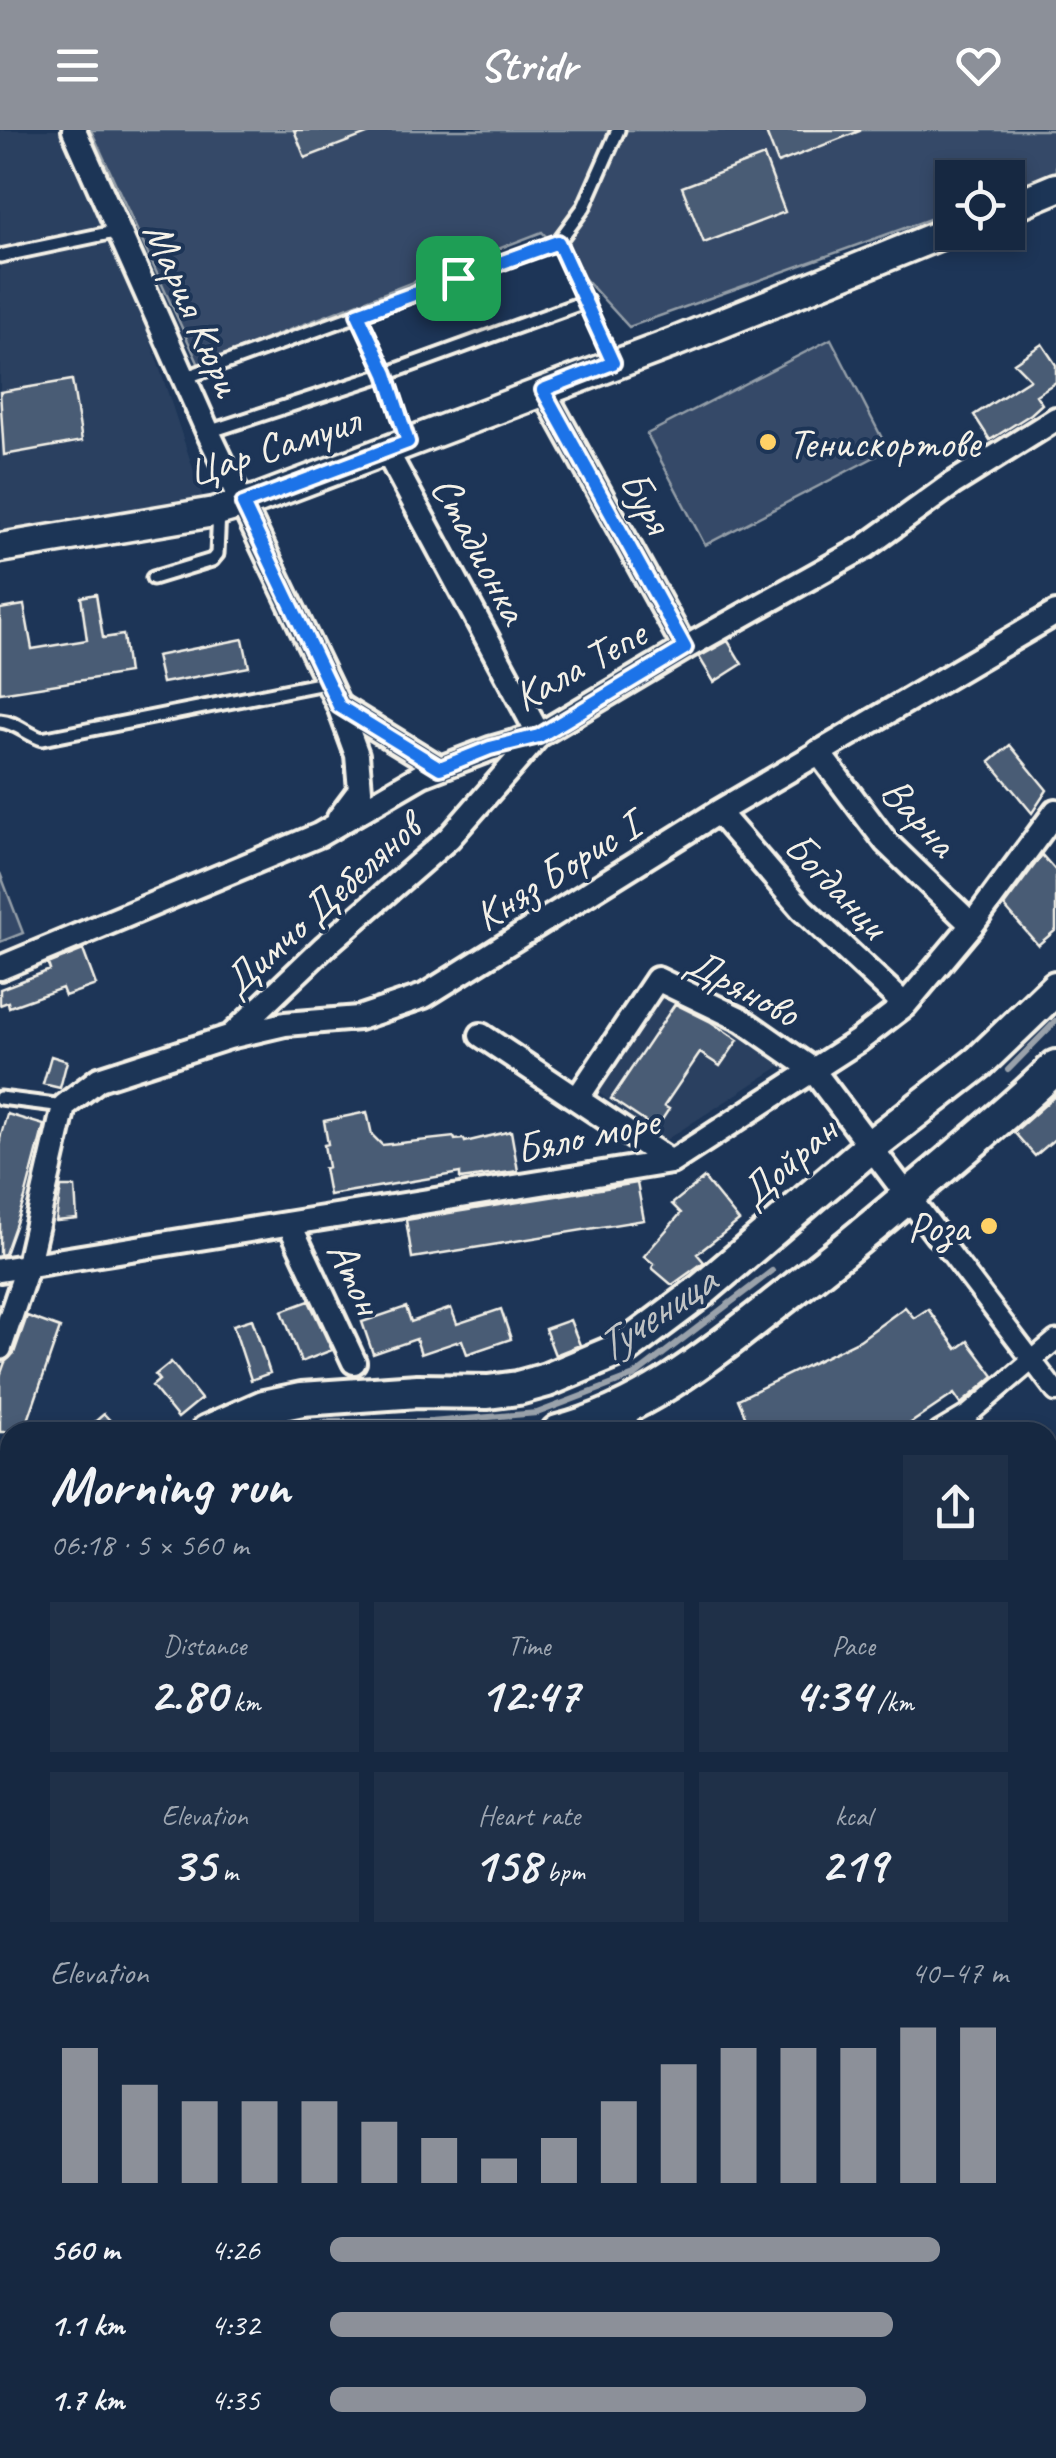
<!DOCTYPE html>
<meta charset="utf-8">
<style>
:root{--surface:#162841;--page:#1f3048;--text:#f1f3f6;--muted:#9ea6b1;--line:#35445a;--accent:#8c9099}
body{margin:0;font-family:Caveat,sans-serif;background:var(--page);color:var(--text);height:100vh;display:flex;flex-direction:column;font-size:38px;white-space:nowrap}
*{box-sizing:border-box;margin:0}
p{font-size:32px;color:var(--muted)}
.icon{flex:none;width:55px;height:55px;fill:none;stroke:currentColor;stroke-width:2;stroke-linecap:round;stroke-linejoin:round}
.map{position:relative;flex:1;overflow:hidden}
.side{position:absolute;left:0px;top:1292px;width:1058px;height:1038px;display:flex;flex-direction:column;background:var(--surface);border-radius:30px 30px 0 0;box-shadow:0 5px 15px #0003,0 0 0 2px var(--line)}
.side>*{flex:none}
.controls{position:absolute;left:935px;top:30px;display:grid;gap:20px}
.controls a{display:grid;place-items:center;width:90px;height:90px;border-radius:0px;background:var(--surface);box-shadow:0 5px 15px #0003,0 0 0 2px var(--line);font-size:50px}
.pin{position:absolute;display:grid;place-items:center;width:85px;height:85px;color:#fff;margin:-42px;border-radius:20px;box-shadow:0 5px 15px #0006}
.round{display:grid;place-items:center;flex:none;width:105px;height:105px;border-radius:0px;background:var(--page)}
.head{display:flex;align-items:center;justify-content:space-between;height:170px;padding:0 50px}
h1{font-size:55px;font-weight:700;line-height:75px}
.stats{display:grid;grid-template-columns:repeat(3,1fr);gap:15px;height:170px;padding:10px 50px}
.stats div{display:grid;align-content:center;border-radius:0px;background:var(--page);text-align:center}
.stats b{font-size:50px;font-weight:700}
.stats small{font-size:28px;font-weight:400}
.stats p{font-size:28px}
.chart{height:280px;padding:20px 50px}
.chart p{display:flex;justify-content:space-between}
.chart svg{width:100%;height:180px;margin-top:10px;stroke:var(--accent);stroke-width:6}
ul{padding:0 50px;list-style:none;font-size:32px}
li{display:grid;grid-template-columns:160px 120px 1fr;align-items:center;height:75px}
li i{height:25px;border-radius:12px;background:var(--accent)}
header{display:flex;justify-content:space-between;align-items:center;height:130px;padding:0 50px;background:var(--accent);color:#fff;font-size:45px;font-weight:700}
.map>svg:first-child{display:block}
.built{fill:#2a4060}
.green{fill:#354a67;stroke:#949ea8;stroke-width:2.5}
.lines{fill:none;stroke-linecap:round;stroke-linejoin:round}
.stream{stroke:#9aa2ab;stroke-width:6}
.building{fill:#485b74;stroke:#f4f1e8;stroke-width:2.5}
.service-casing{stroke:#f4f1e8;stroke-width:19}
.pedestrian-casing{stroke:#f4f1e8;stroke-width:25}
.minor-casing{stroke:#f4f1e8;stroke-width:30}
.tertiary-casing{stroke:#f4f1e8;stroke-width:35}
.secondary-casing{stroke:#f4f1e8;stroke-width:40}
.service{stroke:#1d3557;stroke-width:11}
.pedestrian{stroke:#1d3557;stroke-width:18}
.minor{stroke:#1d3557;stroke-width:22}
.tertiary{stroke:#1d3557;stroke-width:28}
.secondary{stroke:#1d3557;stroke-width:32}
.route-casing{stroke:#fff;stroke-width:20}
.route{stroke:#1a73e8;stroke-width:12}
.poi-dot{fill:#ffd166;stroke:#1d3557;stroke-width:4}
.labels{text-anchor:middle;stroke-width:8;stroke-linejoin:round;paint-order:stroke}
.street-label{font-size:42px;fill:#f4f1e8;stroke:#1d3557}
.poi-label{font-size:42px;fill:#f4f1e8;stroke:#1d3557;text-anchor:start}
.water-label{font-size:45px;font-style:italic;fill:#c0c3c4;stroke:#1d3557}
</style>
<header><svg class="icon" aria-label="menu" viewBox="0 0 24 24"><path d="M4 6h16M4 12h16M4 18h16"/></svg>Stridr<svg class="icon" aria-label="heart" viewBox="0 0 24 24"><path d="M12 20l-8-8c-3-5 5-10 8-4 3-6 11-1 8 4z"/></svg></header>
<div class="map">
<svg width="1056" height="2328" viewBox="0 0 1056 2328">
<rect width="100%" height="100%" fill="#1d3557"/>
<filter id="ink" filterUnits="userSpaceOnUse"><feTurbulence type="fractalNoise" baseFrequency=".01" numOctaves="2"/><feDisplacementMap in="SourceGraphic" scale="20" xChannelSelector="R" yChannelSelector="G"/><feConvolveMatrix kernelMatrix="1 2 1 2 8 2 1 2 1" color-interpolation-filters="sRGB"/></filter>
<g filter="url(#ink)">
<path class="built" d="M0,0H65L120,120L205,374L0,412Z
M659,859L729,890L785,933L664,1011L596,961Z
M235,2320H403L356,2328H236Z
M745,2320H930L931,2328H746Z"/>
<path class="green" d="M91,0H1056V44L1008,61V48H952V81L629,197L542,102L199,235Z
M831,209L888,320L705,415L647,304Z
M0,743L23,803L0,812Z
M10,1789V1843L0,1852V1798Z"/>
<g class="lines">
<path class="stream" d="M1008,940L1056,891
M273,1302L331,1292H431L537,1283L634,1246L772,1141"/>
</g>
<path class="building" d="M294,0H375V1L305,28Z
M765,0H860V1L778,33Z
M764,26L785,82L704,113L682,57Z
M1042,214L1056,235V252L1036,265L1042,274L1031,284L990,310L974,285L1030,249L1014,233Z
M72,250L82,311L4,325L0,262Z
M96,464L103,508L123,505L128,543L0,563V479L24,475L32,519L87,510L81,467Z
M243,509L249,537L162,553L156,526Z
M728,511L742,534L714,552L699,527Z
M1010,615L1047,660L1032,683L990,632Z
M1042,725L1056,741V800L1038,815L1004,776Z
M83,820L96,855L65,866L62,858L9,877L8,872L0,875V859L50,840L48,834Z
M675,874L711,892L738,910L720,936L700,923L664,976L669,979L656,999L611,969Z
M51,926L67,931L60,958L43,954Z
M1056,965V1008L1035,1026L1014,1002Z
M367,982L372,1005L382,1015L454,1007L455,1010L464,1009L465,1012L511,1001L518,1041L460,1049V1043L329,1065L324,1038L328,1037L324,1015L328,1014L324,991Z
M7,984L44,995L25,1068L5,1124L0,1125V1008Z
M704,1048L739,1091L697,1124L704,1132L672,1155L652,1138L654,1134L644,1126L681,1083L672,1074Z
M637,1053L644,1090L412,1128L406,1090Z
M61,1057H75L77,1089L56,1091Z
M309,1171L332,1220L301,1232L282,1181Z
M406,1177L411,1192L451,1178L457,1194L501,1179L511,1209L467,1224L462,1210L421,1224L416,1209L373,1224L362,1192Z
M905,1177L914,1188L928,1179L957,1219L968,1211L994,1246L961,1274L954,1264L908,1295L912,1302H752L738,1269L860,1210Z
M27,1186L60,1198L24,1302H0V1246L5,1232L14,1223Z
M252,1189L270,1243L251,1250L233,1195Z
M570,1190L580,1215L555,1225L545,1199Z
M171,1232L201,1269L178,1288L152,1256L159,1250L155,1245Z
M104,1284L121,1302H83Z"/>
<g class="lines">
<g class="service-casing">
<path id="service" d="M0,126L119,101
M358,184L386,244L408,312
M613,233L558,112L584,77L618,0
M184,248L558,112
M208,302L386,244L587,171
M153,448L212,430L217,424L219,381
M0,591C16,592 26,604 42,609L329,552
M0,968L64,976"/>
</g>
<g class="pedestrian-casing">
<path id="pedestrian" d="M937,1105L1056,1262
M623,1280L632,1302
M939,1302L969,1284L1056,1210
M0,1608L10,1612
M0,1650L10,1662
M0,1908L10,1899"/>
</g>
<g class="minor-casing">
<path id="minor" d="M74,0L208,302L339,576L357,625L360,660L339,688
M543,260L685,518
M339,576L440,638
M818,622L886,712L972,795
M718,682L802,779L905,875
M0,838L319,705L422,645L490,619L539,605L685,518L865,417L952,354L1056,289
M232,905L324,817L449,708L539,605L386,320
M481,905L671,1032
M577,969L657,849L742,890L812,939L937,1105
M290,1095L354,1232
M0,1140L671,1032L858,911L905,875L972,795L1056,681
M0,1218L27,1138L64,976L99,949L229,907L285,894L359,888L424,866L718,682L1056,483
M1048,1662L1056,1659
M1048,2021L1056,2023
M1048,2237L1056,2202
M99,2320L100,2328
M356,2328L403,2320
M1025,2328L1027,2320"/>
</g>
<g class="tertiary-casing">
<path id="tertiary" d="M1008,78L1056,58
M0,418L214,382L261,368L675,212L952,100
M1048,1991L1056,1988
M534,2320L539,2328
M0,2324L10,2320"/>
</g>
<g class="secondary-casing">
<path id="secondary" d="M207,1302L264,1277L302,1269L418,1261L488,1262L518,1258L547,1250L626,1217L702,1160L871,1016L979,932L1056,858
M558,1302C641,1281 708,1227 774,1175C819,1140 863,1105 906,1068C956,1025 1008,984 1056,937
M0,1499L10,1495
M0,1539L10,1537"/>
</g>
<use href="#service" class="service"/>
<use href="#pedestrian" class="pedestrian"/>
<use href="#minor" class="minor"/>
<use href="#tertiary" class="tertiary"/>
<use href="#secondary" class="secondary"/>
</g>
</g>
<g class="lines" filter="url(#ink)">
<g class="route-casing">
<path id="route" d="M558,112L613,233L543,260L685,518L539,606L490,618L440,638L339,576L243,374L408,312L386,244L358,184Z"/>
</g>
<use href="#route" class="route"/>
</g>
<g class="poi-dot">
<circle cx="768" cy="312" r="10"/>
<circle cx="989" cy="1096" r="10"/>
</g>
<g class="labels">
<g class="street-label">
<text transform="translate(194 178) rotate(66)" y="15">Мария Кюри</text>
<text transform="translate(273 315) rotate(-18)" y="15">Цар Самуил</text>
<text transform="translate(647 371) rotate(61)" y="15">Буря</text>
<text transform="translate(481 419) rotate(62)" y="15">Стадионка</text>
<text transform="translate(579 534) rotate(-29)" y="15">Кала Тепе</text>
<text transform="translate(920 686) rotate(48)" y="15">Варна</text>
<text transform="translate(556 740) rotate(-32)" y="15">Княз Борис I</text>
<text transform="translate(837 754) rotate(46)" y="15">Богданци</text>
<text transform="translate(320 774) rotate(-42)" y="15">Димчо Дебелянов</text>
<text transform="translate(743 856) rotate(28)" y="15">Дряново</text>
<text transform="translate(587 1004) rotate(-12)" y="15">Бяло море</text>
<text transform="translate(787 1031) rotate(-41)" y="15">Дойран</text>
<text transform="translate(356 1147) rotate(65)" y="15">Атон</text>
</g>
<g class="poi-label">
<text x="788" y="327">Тенискортове</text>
<text x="969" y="1111" text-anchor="end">Роза</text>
</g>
<g class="water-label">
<text transform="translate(654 1183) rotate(-34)" y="16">Тученица</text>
</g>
</g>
</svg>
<div class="controls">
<a><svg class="icon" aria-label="locate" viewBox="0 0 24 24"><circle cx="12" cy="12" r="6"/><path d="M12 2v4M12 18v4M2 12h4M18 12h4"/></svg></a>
</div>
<div class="pin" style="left:458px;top:148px;background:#1e9e55"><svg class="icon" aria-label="arrive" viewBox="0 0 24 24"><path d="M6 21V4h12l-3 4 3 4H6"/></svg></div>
<section class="side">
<div class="head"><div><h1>Morning run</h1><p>06:18 · 5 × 560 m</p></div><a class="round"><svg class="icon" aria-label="share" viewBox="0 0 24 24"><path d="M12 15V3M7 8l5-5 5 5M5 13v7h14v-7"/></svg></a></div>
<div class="stats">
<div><p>Distance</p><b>2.80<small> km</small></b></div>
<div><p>Time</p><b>12:47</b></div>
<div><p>Pace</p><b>4:34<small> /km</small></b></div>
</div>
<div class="stats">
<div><p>Elevation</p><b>35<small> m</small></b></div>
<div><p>Heart rate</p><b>158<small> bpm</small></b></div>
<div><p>kcal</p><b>219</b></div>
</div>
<div class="chart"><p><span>Elevation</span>40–47 m</p>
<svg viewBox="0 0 160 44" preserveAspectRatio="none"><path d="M5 44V11M15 44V20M25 44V24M35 44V24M45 44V24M55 44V29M65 44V33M75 44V38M85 44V33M95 44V24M105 44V15M115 44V11M125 44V11M135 44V11M145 44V6M155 44V6"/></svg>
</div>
<ul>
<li><b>560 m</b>4:26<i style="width:90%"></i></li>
<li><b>1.1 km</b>4:32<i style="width:83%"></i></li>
<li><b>1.7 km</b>4:35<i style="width:79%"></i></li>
</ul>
</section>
</div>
